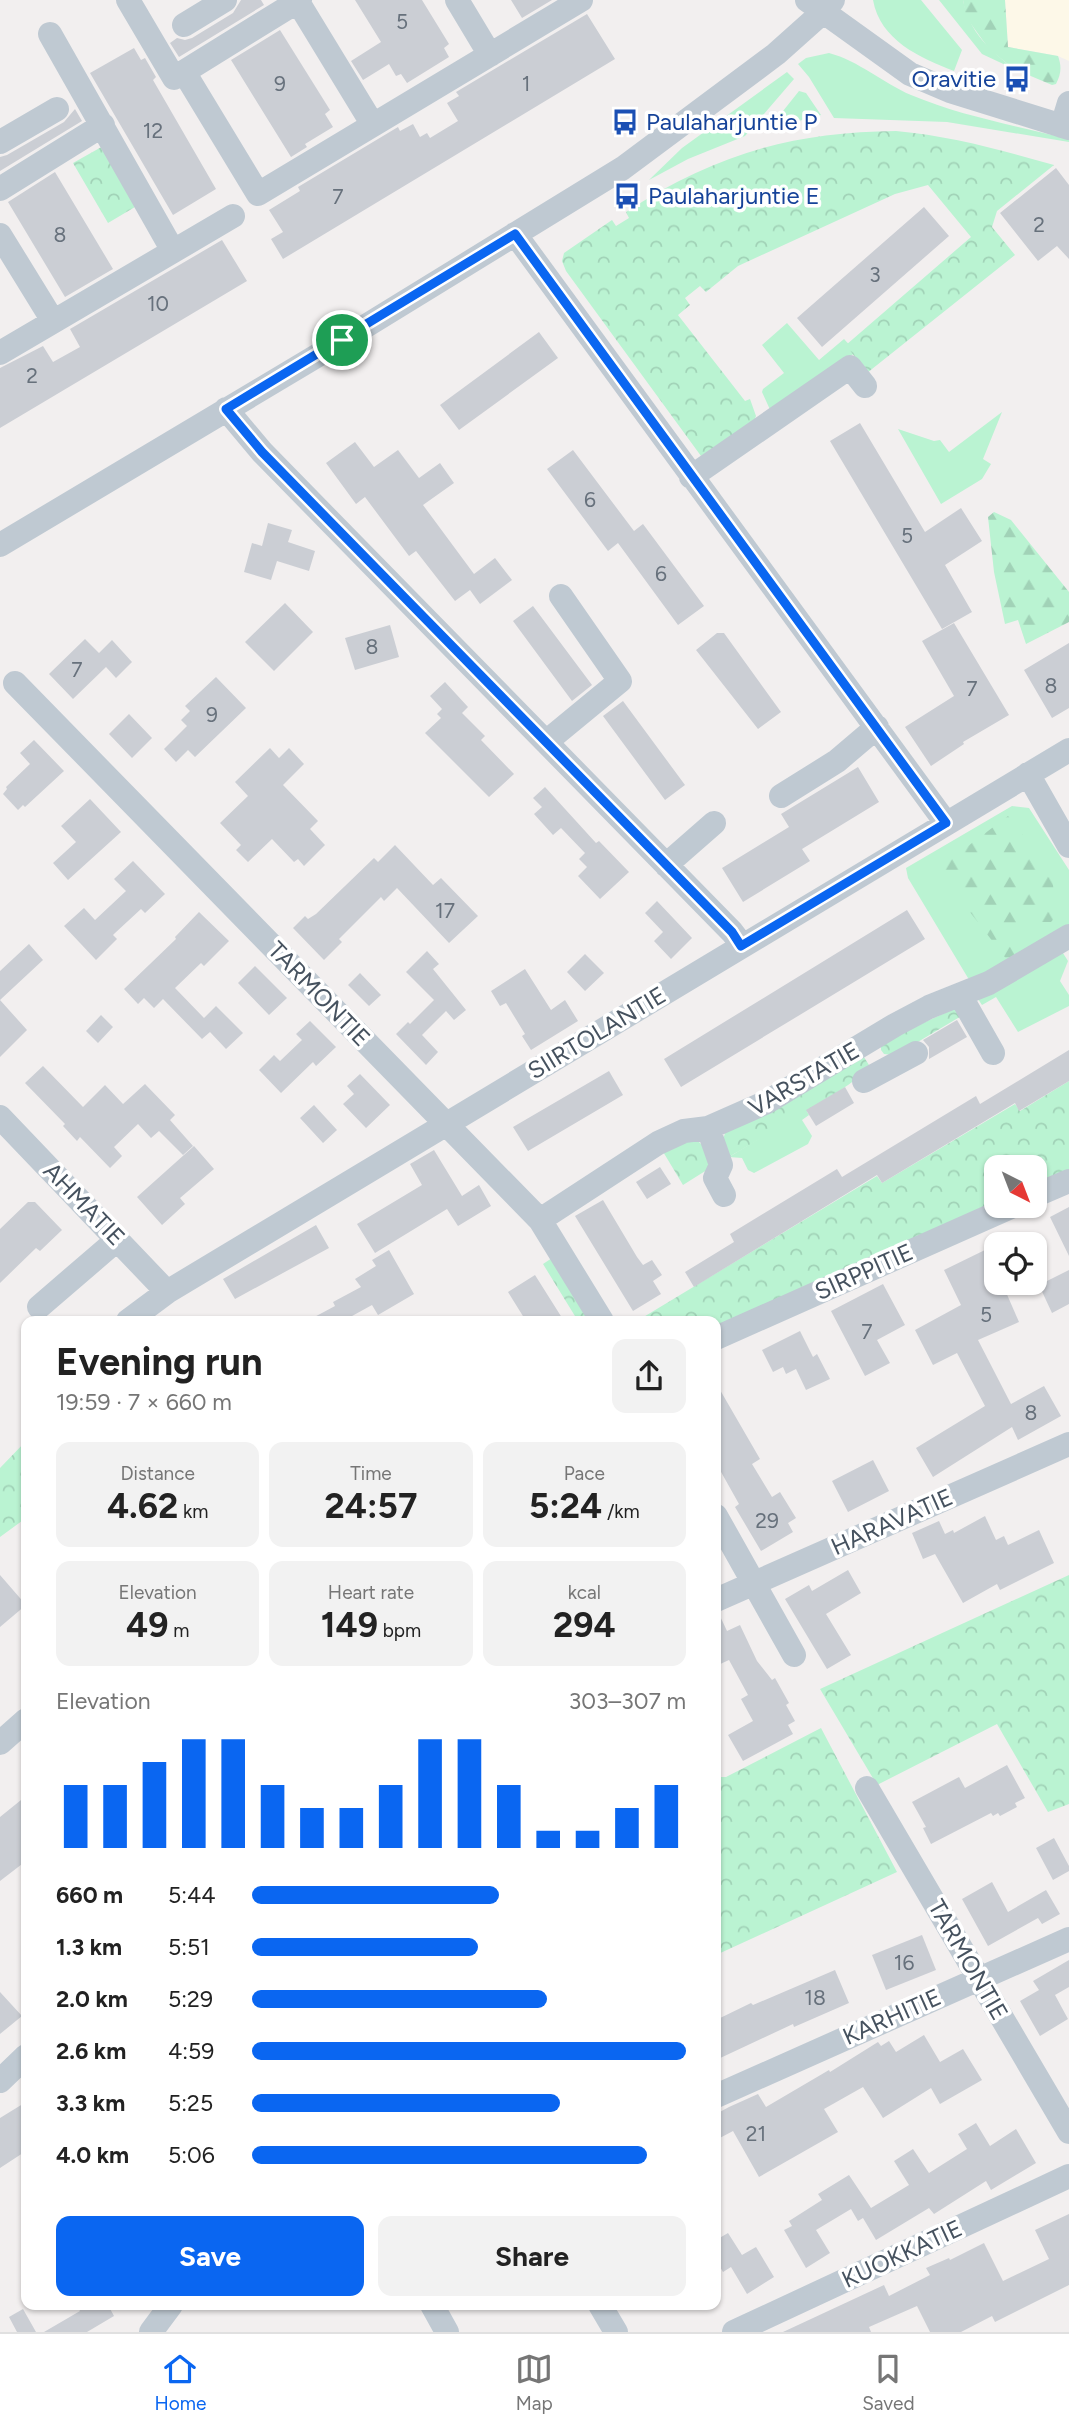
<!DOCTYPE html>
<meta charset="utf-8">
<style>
:root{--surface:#fff;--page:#f2f2f2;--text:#222;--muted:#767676;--line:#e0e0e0;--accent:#0a66f1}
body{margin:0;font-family:Figtree,sans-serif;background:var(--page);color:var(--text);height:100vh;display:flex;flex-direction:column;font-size:26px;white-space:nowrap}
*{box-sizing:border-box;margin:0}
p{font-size:23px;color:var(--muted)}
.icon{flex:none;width:38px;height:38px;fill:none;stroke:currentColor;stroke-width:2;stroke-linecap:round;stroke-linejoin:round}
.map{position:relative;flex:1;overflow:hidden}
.panel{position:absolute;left:21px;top:1316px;width:700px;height:994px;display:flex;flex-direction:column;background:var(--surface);border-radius:14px;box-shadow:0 2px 5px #0004}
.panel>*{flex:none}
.needle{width:46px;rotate:138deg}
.buttons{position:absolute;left:984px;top:1155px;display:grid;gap:14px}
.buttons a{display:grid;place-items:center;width:63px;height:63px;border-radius:14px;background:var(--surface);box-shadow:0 2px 5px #0004;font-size:35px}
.pin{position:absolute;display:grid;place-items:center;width:60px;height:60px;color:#fff;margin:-30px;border:4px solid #fff;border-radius:50%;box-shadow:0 2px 7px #0007}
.round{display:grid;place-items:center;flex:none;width:74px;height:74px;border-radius:14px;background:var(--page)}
.head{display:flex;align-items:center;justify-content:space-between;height:119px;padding:0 35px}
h1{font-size:38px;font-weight:700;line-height:52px}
.metrics{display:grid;grid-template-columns:repeat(3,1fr);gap:10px;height:119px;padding:7px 35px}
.metrics div{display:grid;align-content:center;border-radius:14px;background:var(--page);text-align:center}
.metrics b{font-size:35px;font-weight:700}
.metrics small{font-size:19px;font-weight:400}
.metrics p{font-size:19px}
.chart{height:196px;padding:14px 35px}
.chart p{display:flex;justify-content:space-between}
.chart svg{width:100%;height:126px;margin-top:7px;stroke:var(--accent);stroke-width:6}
.action{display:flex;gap:14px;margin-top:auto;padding:14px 35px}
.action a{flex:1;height:80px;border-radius:14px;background:var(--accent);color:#fff;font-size:28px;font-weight:700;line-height:80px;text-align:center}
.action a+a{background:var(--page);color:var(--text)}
ul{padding:0 35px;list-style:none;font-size:23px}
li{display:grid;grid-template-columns:112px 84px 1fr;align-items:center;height:52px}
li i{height:18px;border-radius:9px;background:var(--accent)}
.dock{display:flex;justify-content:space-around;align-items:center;height:98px;border-top:2px solid var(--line);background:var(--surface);font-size:19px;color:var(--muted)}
.dock a{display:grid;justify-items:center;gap:4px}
.dock .current{color:var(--accent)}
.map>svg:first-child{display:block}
.commercial{fill:#fdf8e8}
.grass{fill:#baf3d2}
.forest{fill:url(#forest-firs)}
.park{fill:url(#park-crowns)}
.building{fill:#cbced4}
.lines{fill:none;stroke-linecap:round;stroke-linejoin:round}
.minor{stroke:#bfc9d2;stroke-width:24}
.route-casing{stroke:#fff;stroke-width:14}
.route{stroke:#0a66f1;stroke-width:9}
.labels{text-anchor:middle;stroke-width:7;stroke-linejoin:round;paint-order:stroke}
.number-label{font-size:21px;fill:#67717c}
.transit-label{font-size:24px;fill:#164399;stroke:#fff;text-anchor:start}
.street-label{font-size:24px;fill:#46525f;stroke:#fff}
</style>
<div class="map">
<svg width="1069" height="2332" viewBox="0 0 1069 2332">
<defs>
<pattern id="forest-firs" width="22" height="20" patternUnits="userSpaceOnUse" patternTransform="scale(1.75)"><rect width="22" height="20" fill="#baf3d2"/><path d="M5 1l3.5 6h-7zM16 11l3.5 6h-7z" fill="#a1d2b7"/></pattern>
<pattern id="park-crowns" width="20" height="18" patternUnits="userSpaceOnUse" patternTransform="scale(1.75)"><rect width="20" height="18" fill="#baf3d2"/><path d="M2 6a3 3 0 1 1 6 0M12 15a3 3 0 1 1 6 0" fill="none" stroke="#a1d2b7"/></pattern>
</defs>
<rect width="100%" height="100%" fill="#f2efef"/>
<path class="commercial" d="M1005,0H1069V61L1058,56L1008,47Z"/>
<path class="grass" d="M873,0H921L962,50L954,71C920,58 880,40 873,0Z
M939,0H963C969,32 990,50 1014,69L982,54Z
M829,53C859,61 883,83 911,95C961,116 1017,126 1069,139V142L947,122L834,118L809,77L798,64L806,58Z
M787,72L794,79L745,136L688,159L649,180L682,148Z
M799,91L806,93L821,115L776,127L775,121Z
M787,323L819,360L844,339L856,352L772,414L762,392L763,389L784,373L762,345Z
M1002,412L983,459L991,464L982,479L941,504L898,429L934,441L940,440L949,452Z
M1012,806L1029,808L1069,870V929L972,980L968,978L908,878L906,868Z
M1061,950L1068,961L1060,981L1069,995V1006L1018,1032L996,997L982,1005L978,999Z
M806,1110L809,1115L802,1120L812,1136L808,1144L754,1173L748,1170L742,1158L729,1157Z"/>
<path class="forest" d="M963,0H1005L1008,47L1058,56C1062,67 1061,74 1056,84L1052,85L1014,69L989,49L966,17Z
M994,512L1011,520L1069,592V622L1026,644L1018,620L1005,624L994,572L988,517Z
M1008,816L1051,870L1057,915L1051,922H1035L1025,932L1014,959L1007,960L939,872L940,867Z"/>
<path class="park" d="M896,131C951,136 1001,150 1054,165L997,211L992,227L1015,255L867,373L846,345L971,237L928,185L895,194L738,266L706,292L700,286L685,298L690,305L678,315L745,401L750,399L756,416L754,421L701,456L566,271L562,261L564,253L612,220L616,226L629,218L626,212C714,155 791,132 896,131Z
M105,145L140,204L108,223L73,163Z
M956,1008L963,1015L901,1052L893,1055L884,1054L881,1050V1042Z
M862,1054L869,1065C865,1082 750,1144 729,1157L723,1140L725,1133Z
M1069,1081V1173L1034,1188V1167H996V1205L716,1331V1321H637L877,1176L882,1183L1015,1104L1020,1111Z
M696,1139L702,1145L710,1168L683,1185L662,1150Z
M552,1258L594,1321H578L543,1264Z
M26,1441V1518L0,1537V1468Z
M1069,1575V1804L1048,1812L997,1724L877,1785L820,1689Z
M821,1728L897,1872L716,1955V1777H726Z"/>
<path class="building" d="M241,0H261L264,5L179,57L170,43L177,38L185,40L192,38L233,13Z
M355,0H422L449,44L444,48L449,57L407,83L401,74L396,76L389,64L363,80L351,61L381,42Z
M511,0H552L522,18Z
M587,14L615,59L283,259L271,239L283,232L269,210L300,191L298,187L398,127L400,131L413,124L420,137L427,133L430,138L458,121L447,103L459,96L456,92Z
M280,30L330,110L325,114L333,127L305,144L307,147L291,157L231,60Z
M134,48L141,60L145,58L156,77L153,80L216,189L173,215L90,73Z
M75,109L82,121L0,171V157L7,155L64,122Z
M1056,168L1069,185V259L1057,246L1038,261L1000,213Z
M55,172L113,269L65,297L8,202Z
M924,207L949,236L822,347L797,318Z
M222,240L247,281L0,428V368L43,346L53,362L80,347L70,329Z
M539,332L558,358L459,430L440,405Z
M860,423L925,532L961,508L982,541L945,565L972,612L942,629L830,441Z
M355,442L374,467L398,450L419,478L440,463L454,483L423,505L474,574L495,558L512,580L480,604L470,590L455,601L416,551L409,556L365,497L356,504L326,463Z
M573,450L634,531L643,524L704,606L678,625L618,543L608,551L547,469Z
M268,523L292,530L288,542L315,551L309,571L277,561L271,580L244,572L252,543L262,546Z
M285,603L313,632L274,671L245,642Z
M533,606L592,685L572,701L513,621Z
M954,623L1009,715L963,742L964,744L931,766L905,727L954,696L922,641Z
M390,625L399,657L355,670L345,638Z
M717,633H724L781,712L758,729L696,650Z
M85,639L99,653L112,640L132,662L116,678L106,667L73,699L49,674Z
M1069,643V708L1052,718L1024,670Z
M216,677L246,708L195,757L188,750L176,762L164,749L187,726L181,720L190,711L185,706Z
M445,682L468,707L462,713L485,736L481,740L514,774L489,797L425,733L441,718L437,714L442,709L430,696Z
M623,701L685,785L665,800L603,716Z
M129,714L152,738L132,758L109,734Z
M34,740L64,771L25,807L23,805L18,810L3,794L7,789L6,787L30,764L20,753Z
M270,748L279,758L289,748L304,764L283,785L318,821L310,829L325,845L304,866L298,859L294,862L272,839L248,862L236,850L241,845L220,823L248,796L235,782Z
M858,767L879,802L802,849L810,861L743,902L722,868L789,827L781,814Z
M545,787L596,843L599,841L629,872L600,899L578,876L587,867L579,859L585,853L561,828L553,835L534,814L542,807L533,798Z
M90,799L121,832L68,880L53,863L76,842L61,826Z
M395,845L433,885L441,878L478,916L449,943L397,888L384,901L381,897L339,939L342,942L324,960L293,928L305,916L308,919L316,914L374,858L378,862Z
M133,861L165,894L145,913L141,909L115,933L113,935L117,939L96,960L64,926L84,908L95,920L126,891L114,879Z
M657,901L692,938L671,959L654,941L663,932L645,913Z
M907,910L925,939L681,1087L664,1059Z
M199,912L229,941L204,966L201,963L175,988L204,1018L216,1006L243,1033L226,1049L210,1032L202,1039L163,999L154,1008L144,998L138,1004L124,989L176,939L175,937Z
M29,944L43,960L0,1000L27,1030L0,1057V971Z
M427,951L439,964L433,969L466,1010L454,1020L446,1011L422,1035L438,1052L426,1065L396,1034L408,1022L410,1024L434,1000L406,972Z
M585,954L604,973L585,991L567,972Z
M255,966L287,998L269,1015L238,983Z
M525,969L551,1010L565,1000L578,1021L531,1050L522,1036L525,1034L506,1003L500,1006L491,991Z
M360,973L381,995L369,1006L348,985Z
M101,1015L113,1027L98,1043L86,1031Z
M957,1020L967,1037L929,1059V1047L923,1040Z
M310,1021L336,1047L316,1066L313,1062L281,1093L259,1070L274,1055L280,1061L302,1040L296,1034Z
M1069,1050V1081L1019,1111L1015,1103L882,1183L877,1175L694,1287L685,1272L734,1242L730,1234L837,1169L842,1177L976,1096L980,1104Z
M43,1066L83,1107L105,1085L123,1104L145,1084L175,1115L170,1120L193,1146L183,1155L159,1131L151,1138L138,1124L114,1147L122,1156L110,1168L80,1137L77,1141L63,1126L65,1124L25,1083Z
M609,1071L623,1095L528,1151L513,1127Z
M360,1074L390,1105L366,1128L343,1104L354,1094L347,1086Z
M845,1087L854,1103L816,1126L806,1110Z
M314,1105L337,1130L323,1143L300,1118Z
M194,1146L214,1169L180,1198L185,1204L162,1225L137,1197Z
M434,1150L462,1196L479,1185L491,1206L458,1226L447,1209L375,1253L357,1224L422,1185L410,1164Z
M660,1167L671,1184L647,1199L636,1182Z
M603,1200L637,1257L643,1265L652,1260L662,1275L653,1281L661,1294L633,1311L575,1216Z
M28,1202H35L62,1230L40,1251L36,1248L0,1283V1229Z
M1069,1207V1256L1050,1217Z
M316,1225L329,1248L235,1299L223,1279Z
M987,1249L996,1269V1283H1002L1019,1322L978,1340L1011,1404L1044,1386L1061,1416L1018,1440L1012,1427L933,1477L916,1448L985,1406L957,1353L933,1365L915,1330L961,1305L944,1270Z
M389,1250L414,1294L378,1315L372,1305L343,1321H307L335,1306L333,1302L361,1287L355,1279L376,1266L372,1260Z
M1069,1270V1304L1052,1313L1039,1285Z
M535,1275L564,1321H526L508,1292Z
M883,1284L905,1325L877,1340L890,1363L865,1376L831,1311Z
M800,1331L813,1357L817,1354L830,1379L806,1390L796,1369L786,1374L783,1367L773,1372L762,1350Z
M716,1383L760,1459L752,1464L772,1497L780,1492L796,1518L788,1523L793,1532L761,1551L735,1507L739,1504L716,1463Z
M873,1460L889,1491L848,1512L832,1481Z
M985,1516L996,1540L1004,1536L1008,1545L1039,1530L1054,1563L1000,1590L997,1584L963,1603L935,1554L923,1559L912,1533L939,1521L945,1534L953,1530L954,1533Z
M848,1570L861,1593L826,1614L851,1655L827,1669L785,1599L809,1585L812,1591Z
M0,1575L26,1605L0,1627Z
M719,1614L727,1631L740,1625L757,1661L772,1680L775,1678L789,1703L786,1705L795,1721L788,1725L793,1734L743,1761L728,1735L753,1721L741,1699L748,1695L729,1660L716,1666V1615Z
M1007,1765L1025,1798L1015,1803L1017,1807L1000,1816L998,1813L993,1816L991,1813L931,1844L923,1828L926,1827L912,1802L959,1777L965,1788Z
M26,1796V1861L0,1881V1817Z
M1054,1838L1069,1866V1871L1053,1880L1036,1848Z
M992,1882L1008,1912L1046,1890L1060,1914L1042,1924L1038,1918L988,1946L962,1899Z
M922,1935L936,1970L886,1990L872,1955Z
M1069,1960V1987L1055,1995L1068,2019L1040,2036L1020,2001L1039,1990L1033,1981Z
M835,1970L849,2003L794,2027L793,2024L716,2060V2020L751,2003L753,2005Z
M0,1992L22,2016L0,2034Z
M924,2035L940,2062L963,2049L982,2080L940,2104L931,2088L883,2118L863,2087L824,2109L838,2132L759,2177L733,2131L716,2140V2114L729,2107L758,2094L766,2107L829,2070L830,2072L878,2042L881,2046L889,2041L896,2052Z
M26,2102V2151L0,2168V2118Z
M976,2123L990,2146L1016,2129L1036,2163L991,2190L986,2181L934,2214L929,2208L876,2240L863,2218L858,2221L851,2209L816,2230L830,2253L806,2268L784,2230L792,2226L789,2221L822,2200L818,2194L849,2175L871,2208L909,2185L894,2161L913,2149L929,2173L967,2149L958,2134Z
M1069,2214V2285L995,2322L992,2316L961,2332H930L917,2306L869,2327L871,2332H783L884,2285L889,2296L930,2275L926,2268L949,2258L950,2260L984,2243L1003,2281L1049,2259L1035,2230Z
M728,2233L742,2255L756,2247L774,2277L747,2294L731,2267L723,2272L716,2260V2240Z
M76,2305H108L114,2316L87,2332H44L80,2311Z
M23,2309L36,2332H17L9,2317Z"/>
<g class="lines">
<path class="minor" d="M128,0L174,78L300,0
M457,0L490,55
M807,0L910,74L950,91L1069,128
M298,2L373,125
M184,25L225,0
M50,34L173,251
M184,72L258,194L581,0
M1062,126L1069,103
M0,142L57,109
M0,189L103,125
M515,234L946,823
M0,235L53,321
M0,353L233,216
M226,409L262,452L732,932L742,945
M691,477L850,367L865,386
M0,545L330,348L623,168L776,54L823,12L833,0
M15,683L540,1220L602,1321
M546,742L620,681L561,596
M1028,774L1069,846
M781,796L837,761L877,727
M666,865L714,823
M960,995L993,1053
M864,1081L916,1053
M0,1117L167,1292
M708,1128L721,1165L715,1178L724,1195
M1034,1196L1069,1181
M540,1220L658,1143L684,1131L708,1128L767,1102L895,1025L929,1007L989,983L1069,936
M39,1307L118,1239
M128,1321L167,1292L1069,750
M716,1338L1013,1206
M716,1516L794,1655
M716,1600L1069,1444
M0,1743L26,1720
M867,1788L1069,2132
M0,2081L26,2056
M716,2096L1069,1939
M432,2305L447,2332
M600,2305L616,2332
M151,2332L171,2305
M734,2332L1069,2176"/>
</g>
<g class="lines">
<g class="route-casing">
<path id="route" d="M515,234L946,823L741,946L732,932L262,452L226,409Z"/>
</g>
<use href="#route" class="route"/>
</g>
<defs>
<g id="bus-bare" transform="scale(2.1)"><path d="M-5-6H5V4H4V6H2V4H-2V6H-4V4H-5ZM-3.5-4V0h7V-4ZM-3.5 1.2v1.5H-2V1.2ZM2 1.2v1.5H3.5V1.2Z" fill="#1a4fb4" stroke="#fff" stroke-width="2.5" paint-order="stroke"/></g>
</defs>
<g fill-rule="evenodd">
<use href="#bus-bare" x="1017" y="79"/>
<use href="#bus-bare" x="625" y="122"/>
<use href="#bus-bare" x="627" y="196"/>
</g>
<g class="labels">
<g class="number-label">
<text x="402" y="29">5</text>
<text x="280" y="91">9</text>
<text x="526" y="91">1</text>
<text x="153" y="138">12</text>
<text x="338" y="204">7</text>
<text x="1039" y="232">2</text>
<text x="60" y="242">8</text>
<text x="875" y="282">3</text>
<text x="158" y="311">10</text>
<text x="32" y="383">2</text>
<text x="590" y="507">6</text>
<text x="907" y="543">5</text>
<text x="661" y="581">6</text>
<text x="372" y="654">8</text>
<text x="77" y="677">7</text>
<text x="1051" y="693">8</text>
<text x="972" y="696">7</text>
<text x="212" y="722">9</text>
<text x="445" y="918">17</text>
<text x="986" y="1322">5</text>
<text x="867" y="1339">7</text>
<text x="1031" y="1420">8</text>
<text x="767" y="1528">29</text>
<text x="904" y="1970">16</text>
<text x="815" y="2005">18</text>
<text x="756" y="2141">21</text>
</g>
<g class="transit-label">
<text x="996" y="87" text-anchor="end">Oravitie</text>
<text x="646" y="130">Paulaharjuntie P</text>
<text x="648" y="204">Paulaharjuntie E</text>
</g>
<g class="street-label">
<text transform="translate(319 994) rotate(46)" y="8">TARMONTIE</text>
<text transform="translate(597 1033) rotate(-31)" y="8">SIIRTOLANTIE</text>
<text transform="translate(804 1079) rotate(-30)" y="8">VARSTATIE</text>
<text transform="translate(84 1204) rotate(46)" y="8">AHMATIE</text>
<text transform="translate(864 1272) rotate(-24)" y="8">SIRPPITIE</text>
<text transform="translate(892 1522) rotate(-24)" y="8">HARAVATIE</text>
<text transform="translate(968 1960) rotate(60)" y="8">TARMONTIE</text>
<text transform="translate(892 2017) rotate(-24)" y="8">KARHITIE</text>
<text transform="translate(902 2254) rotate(-25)" y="8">KUOKKATIE</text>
</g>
</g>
</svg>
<div class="buttons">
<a><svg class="needle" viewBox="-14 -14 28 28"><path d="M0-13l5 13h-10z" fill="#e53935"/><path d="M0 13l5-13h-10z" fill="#767676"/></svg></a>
<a><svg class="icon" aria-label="locate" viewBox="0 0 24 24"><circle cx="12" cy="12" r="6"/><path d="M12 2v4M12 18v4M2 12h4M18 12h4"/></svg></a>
</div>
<div class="pin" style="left:342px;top:340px;background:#1e9e55"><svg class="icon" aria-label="arrive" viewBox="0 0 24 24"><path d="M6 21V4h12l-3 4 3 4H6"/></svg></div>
<section class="panel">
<div class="head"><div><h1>Evening run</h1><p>19:59 · 7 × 660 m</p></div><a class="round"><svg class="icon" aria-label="share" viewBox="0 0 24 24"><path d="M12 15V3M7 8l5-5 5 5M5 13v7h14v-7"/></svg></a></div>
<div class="metrics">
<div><p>Distance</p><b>4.62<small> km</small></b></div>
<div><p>Time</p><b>24:57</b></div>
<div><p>Pace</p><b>5:24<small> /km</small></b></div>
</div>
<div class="metrics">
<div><p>Elevation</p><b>49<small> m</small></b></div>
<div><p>Heart rate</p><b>149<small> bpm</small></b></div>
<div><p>kcal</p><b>294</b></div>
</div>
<div class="chart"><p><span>Elevation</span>303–307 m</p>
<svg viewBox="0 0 160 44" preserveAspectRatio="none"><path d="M5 44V22M15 44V22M25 44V14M35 44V6M45 44V6M55 44V22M65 44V30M75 44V30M85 44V22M95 44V6M105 44V6M115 44V22M125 44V38M135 44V38M145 44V30M155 44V22"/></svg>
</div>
<ul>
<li><b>660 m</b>5:44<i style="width:57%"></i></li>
<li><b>1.3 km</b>5:51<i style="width:52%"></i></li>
<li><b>2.0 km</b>5:29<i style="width:68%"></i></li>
<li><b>2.6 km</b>4:59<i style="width:100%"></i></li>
<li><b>3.3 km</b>5:25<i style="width:71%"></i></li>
<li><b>4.0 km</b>5:06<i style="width:91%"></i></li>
</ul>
<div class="action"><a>Save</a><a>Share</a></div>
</section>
</div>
<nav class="dock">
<a class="current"><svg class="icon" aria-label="home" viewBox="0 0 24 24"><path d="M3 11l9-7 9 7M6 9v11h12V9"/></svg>Home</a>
<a><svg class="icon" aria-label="map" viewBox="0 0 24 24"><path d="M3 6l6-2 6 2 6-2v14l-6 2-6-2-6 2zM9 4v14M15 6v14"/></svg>Map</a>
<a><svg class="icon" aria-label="saved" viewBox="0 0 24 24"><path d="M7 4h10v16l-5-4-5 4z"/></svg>Saved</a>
</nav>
